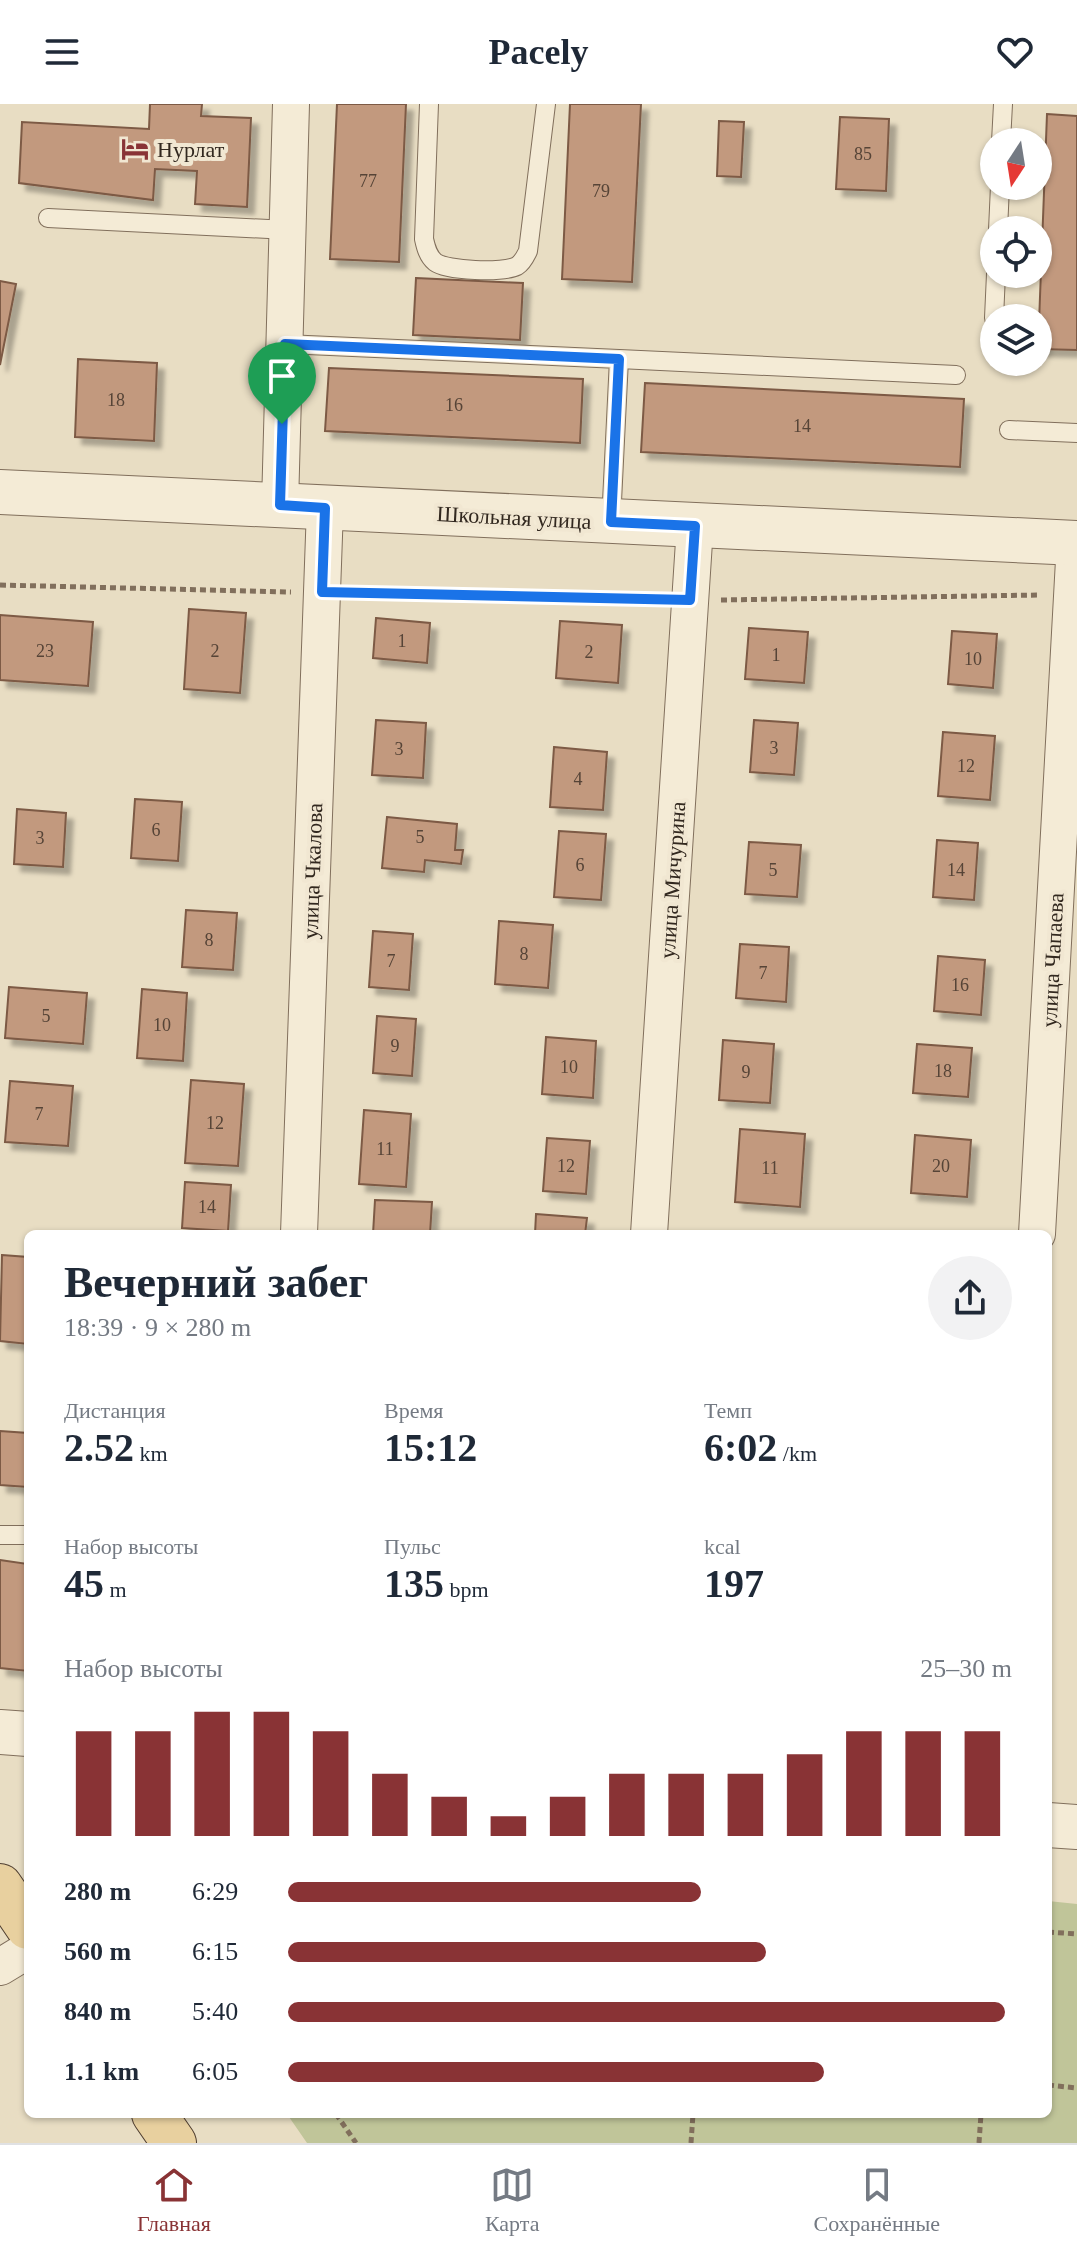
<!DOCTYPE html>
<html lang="ru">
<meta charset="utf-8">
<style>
:root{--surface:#fff;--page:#f2f2f3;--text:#1f2937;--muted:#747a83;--line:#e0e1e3;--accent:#893335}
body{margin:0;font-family:"Times New Roman",serif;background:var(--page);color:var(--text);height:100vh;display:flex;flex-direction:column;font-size:30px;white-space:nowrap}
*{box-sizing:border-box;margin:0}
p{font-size:26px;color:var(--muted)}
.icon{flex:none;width:44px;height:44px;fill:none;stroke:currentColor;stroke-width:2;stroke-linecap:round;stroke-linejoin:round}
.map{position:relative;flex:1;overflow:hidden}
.drawer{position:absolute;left:24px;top:1126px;width:1028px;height:888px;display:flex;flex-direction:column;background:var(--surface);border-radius:12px;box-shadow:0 2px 6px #0004}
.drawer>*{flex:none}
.needle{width:52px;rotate:192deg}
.fabs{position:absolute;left:980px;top:24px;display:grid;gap:16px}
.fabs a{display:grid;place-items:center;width:72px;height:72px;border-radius:50%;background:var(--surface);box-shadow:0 2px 6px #0004;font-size:40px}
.pin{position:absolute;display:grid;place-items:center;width:68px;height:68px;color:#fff;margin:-82px -34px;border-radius:50% 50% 50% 0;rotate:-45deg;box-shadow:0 0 8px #0007}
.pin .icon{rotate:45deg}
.round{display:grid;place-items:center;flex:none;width:84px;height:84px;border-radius:42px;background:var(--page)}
.headline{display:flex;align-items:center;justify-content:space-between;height:136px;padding:0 40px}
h1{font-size:44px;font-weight:700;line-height:60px}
.stats{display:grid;grid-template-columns:repeat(3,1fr);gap:12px;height:136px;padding:8px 40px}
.stats div{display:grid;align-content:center}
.stats b{font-size:40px;font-weight:700}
.stats small{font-size:22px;font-weight:400}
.stats p{font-size:22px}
.chart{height:224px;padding:16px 40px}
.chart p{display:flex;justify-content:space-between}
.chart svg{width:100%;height:144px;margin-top:8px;stroke:var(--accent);stroke-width:6}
ul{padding:0 40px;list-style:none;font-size:26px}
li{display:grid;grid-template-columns:128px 96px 1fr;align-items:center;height:60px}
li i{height:20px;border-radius:10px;background:var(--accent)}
header{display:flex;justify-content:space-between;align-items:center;height:104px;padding:0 40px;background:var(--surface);font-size:36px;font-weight:700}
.menu{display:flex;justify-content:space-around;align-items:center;height:112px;border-top:2px solid var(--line);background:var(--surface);font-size:22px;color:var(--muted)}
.menu a{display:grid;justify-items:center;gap:4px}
.menu .on{color:var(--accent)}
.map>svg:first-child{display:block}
.green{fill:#c0c599}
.building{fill:#c2997e;stroke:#7d5a45;stroke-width:2;filter:url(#shadow)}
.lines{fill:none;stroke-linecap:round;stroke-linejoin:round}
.service-casing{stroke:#816f5c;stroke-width:20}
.minor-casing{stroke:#816f5c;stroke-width:38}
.tertiary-casing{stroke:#816f5c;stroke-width:46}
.primary-casing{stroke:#4f3e30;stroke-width:46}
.path{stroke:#816f5c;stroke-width:5;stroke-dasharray:6 4;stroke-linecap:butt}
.service{stroke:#f4ebd6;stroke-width:18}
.minor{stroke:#f4ebd6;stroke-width:36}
.tertiary{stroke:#f4ebd6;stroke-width:44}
.primary{stroke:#e8d09f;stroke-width:44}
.route-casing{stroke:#fff;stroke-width:16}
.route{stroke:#1a73e8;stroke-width:10}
.labels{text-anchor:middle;stroke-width:8;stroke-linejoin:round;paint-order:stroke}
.number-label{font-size:18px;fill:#564437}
.poi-label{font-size:22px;fill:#32281f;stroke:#f1e7d2;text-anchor:start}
.street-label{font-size:22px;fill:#32281f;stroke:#f1e7d2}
</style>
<header><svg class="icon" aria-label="menu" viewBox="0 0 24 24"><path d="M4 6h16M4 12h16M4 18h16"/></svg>Pacely<svg class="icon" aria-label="heart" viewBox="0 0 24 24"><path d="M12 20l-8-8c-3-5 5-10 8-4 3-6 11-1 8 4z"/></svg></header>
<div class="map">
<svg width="1077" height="2039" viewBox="0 0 1077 2039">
<defs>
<filter id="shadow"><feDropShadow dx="7" dy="7" stdDeviation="2" flood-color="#0004"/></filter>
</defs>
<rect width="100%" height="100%" fill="#e8ddc3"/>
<path class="green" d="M1048,1797L1077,1800V2039H307L287,2010H1048Z"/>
<path class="building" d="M150,0H202L201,12L251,14L247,103L195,100L197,67L155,65L153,96L19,79L22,18L149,25Z
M337,0H406L399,158L330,155Z
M570,0H641L632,178L562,175Z
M1047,10L1077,12V246L1038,245Z
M840,13L889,15L886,87L836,85Z
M719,17L744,18L741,73L717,72Z
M416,174L523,179L520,236L413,231Z
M0,177L16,180L0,261Z
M78,255L157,259L154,337L75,333Z
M329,264L583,275L580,339L325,327Z
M645,279L964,295L960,363L641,348Z
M189,505L246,509L240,589L184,585Z
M0,511L93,518L88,582L0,576Z
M376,514L430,519L427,559L373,554Z
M560,517L622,521L618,579L556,574Z
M749,524L808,528L804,579L745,575Z
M952,527L997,530L993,584L948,580Z
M376,616L426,619L423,674L372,671Z
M754,616L798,619L794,671L750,668Z
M943,628L995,632L990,696L938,692Z
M554,643L607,648L603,706L550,703Z
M135,695L182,698L178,757L131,754Z
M17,705L66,709L63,763L14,760Z
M387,713L457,720L455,746H463L461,760L425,756L424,768L382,764Z
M559,727L606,730L601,796L554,793Z
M937,736L978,739L974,796L933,793Z
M749,738L801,741L797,793L745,790Z
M186,806L237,809L233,866L182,863Z
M499,817L553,821L548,884L495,880Z
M373,827L413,830L409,886L369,883Z
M740,840L789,843L786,898L736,894Z
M938,852L985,856L981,911L934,907Z
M9,883L87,889L83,940L5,934Z
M142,885L187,889L183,957L137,954Z
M377,912L416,915L412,972L373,969Z
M546,933L596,937L593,994L542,990Z
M723,936L774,940L770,999L719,996Z
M917,940L972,944L968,993L913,989Z
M191,976L244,980L238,1062L185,1059Z
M10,977L73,982L68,1042L5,1038Z
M364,1006L411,1010L406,1083L359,1080Z
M740,1025L805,1030L800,1103L735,1098Z
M915,1031L971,1036L967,1093L911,1089Z
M547,1034L590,1037L586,1090L543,1087Z
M185,1078L231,1081L228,1127L182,1124Z
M375,1096L432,1098L430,1130H373Z
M536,1110L587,1114L585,1130H535Z
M2,1151L28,1153V1240L0,1237Z
M0,1327L28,1329V1383L0,1381Z
M0,1456L28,1460V1567L0,1564Z"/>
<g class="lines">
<g class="service-casing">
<path id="service" d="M429,0L424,135C426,144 428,152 435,158C447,167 503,169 517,162C523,158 525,153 528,147L546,0
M1001,38L1003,0
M48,114L288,126
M998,126L1000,82
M994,214L996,170
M285,240L619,255
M1009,326L1077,329
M611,418L619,255L956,271
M0,1431H28"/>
</g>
<g class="minor-casing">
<path id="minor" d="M280,401L291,0
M299,1130L325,404
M649,1130L695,422
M1037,1130L1075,438
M0,1863L28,1846"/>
</g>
<g class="tertiary-casing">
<path id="tertiary" d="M0,388L1077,439
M0,1628L28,1630
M1048,1721L1077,1723"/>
</g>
<g class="primary-casing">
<path id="primary" d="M0,1782L28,1823
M154,2010L174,2039"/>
</g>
<path class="path" d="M0,481L291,488
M353,489L659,496
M721,496L1039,491
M1048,1828L1077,1830
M1048,1981L1077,1984
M336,2010L356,2039
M691,2039L693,2010
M979,2039L981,2010"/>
<use href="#service" class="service"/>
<use href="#minor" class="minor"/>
<use href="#tertiary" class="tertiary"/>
<use href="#primary" class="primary"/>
</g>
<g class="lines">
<g class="route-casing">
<path id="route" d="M285,240L619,255L611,418L695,422L690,496L322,488L325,404L280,401Z"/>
</g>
<use href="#route" class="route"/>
</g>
<defs>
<g id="hotel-bare" transform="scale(2.16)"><path d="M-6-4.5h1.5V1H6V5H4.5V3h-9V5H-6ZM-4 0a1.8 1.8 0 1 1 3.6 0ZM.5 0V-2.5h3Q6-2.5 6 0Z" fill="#893335" stroke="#f1e7d2" stroke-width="2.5" paint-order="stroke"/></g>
</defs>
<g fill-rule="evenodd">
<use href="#hotel-bare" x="135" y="45"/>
</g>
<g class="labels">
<g class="number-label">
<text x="863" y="56">85</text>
<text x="368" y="83">77</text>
<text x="601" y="93">79</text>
<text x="116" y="302">18</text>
<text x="454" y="307">16</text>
<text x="802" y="328">14</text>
<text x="402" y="543">1</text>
<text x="45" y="553">23</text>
<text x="215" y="553">2</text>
<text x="589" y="554">2</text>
<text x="776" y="557">1</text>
<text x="973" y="561">10</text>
<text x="774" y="650">3</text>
<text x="399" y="651">3</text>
<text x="966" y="668">12</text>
<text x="578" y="681">4</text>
<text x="156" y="732">6</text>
<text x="420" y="739">5</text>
<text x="40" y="740">3</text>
<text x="580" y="767">6</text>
<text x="773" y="772">5</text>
<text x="956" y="772">14</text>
<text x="209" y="842">8</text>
<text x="524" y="856">8</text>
<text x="391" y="863">7</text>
<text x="763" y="875">7</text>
<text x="960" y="887">16</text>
<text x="46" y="918">5</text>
<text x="162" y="927">10</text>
<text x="395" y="948">9</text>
<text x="569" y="969">10</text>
<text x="943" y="973">18</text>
<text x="746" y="974">9</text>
<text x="39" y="1016">7</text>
<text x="215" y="1025">12</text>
<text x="385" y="1051">11</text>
<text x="566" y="1068">12</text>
<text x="941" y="1068">20</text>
<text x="770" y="1070">11</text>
<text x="207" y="1109">14</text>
</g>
<g class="poi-label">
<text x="157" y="53">Нурлат</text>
</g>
<g class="street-label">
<text transform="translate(514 413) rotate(3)" y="8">Школьная улица</text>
<text transform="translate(312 767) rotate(-88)" y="8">улица Чкалова</text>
<text transform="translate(672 776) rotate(-86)" y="8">улица Мичурина</text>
<text transform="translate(1052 856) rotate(-87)" y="8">улица Чапаева</text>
</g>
</g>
</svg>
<div class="fabs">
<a><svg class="needle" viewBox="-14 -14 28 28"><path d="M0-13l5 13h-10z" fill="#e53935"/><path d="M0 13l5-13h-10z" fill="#747a83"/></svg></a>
<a><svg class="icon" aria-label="locate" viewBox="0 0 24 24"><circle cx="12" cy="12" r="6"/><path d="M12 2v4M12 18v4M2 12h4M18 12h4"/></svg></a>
<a><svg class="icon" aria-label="layers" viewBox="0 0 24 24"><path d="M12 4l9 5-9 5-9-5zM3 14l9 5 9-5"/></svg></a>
</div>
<div class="pin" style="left:282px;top:320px;background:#1e9e55"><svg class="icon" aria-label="arrive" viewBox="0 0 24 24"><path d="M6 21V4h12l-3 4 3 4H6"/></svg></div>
<section class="drawer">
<div class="headline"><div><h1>Вечерний забег</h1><p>18:39 · 9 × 280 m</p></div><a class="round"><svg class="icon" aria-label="share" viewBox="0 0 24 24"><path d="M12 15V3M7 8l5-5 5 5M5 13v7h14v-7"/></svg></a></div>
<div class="stats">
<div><p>Дистанция</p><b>2.52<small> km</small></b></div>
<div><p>Время</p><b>15:12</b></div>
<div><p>Темп</p><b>6:02<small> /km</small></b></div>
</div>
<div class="stats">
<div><p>Набор высоты</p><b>45<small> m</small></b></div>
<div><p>Пульс</p><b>135<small> bpm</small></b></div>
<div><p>kcal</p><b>197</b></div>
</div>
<div class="chart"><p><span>Набор высоты</span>25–30 m</p>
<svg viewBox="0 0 160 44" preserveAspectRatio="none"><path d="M5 44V12M15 44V12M25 44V6M35 44V6M45 44V12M55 44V25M65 44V32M75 44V38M85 44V32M95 44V25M105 44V25M115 44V25M125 44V19M135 44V12M145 44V12M155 44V12"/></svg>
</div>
<ul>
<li><b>280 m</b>6:29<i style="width:57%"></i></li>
<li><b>560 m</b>6:15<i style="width:66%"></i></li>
<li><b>840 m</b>5:40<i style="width:99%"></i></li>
<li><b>1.1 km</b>6:05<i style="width:74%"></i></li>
</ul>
</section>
</div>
<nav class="menu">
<a class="on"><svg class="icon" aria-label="home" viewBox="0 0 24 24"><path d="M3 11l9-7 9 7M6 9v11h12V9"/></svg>Главная</a>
<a><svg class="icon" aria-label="map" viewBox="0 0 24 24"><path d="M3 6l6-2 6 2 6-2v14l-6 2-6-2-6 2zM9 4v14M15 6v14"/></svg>Карта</a>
<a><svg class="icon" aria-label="saved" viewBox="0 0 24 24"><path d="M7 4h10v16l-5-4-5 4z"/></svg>Сохранённые</a>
</nav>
